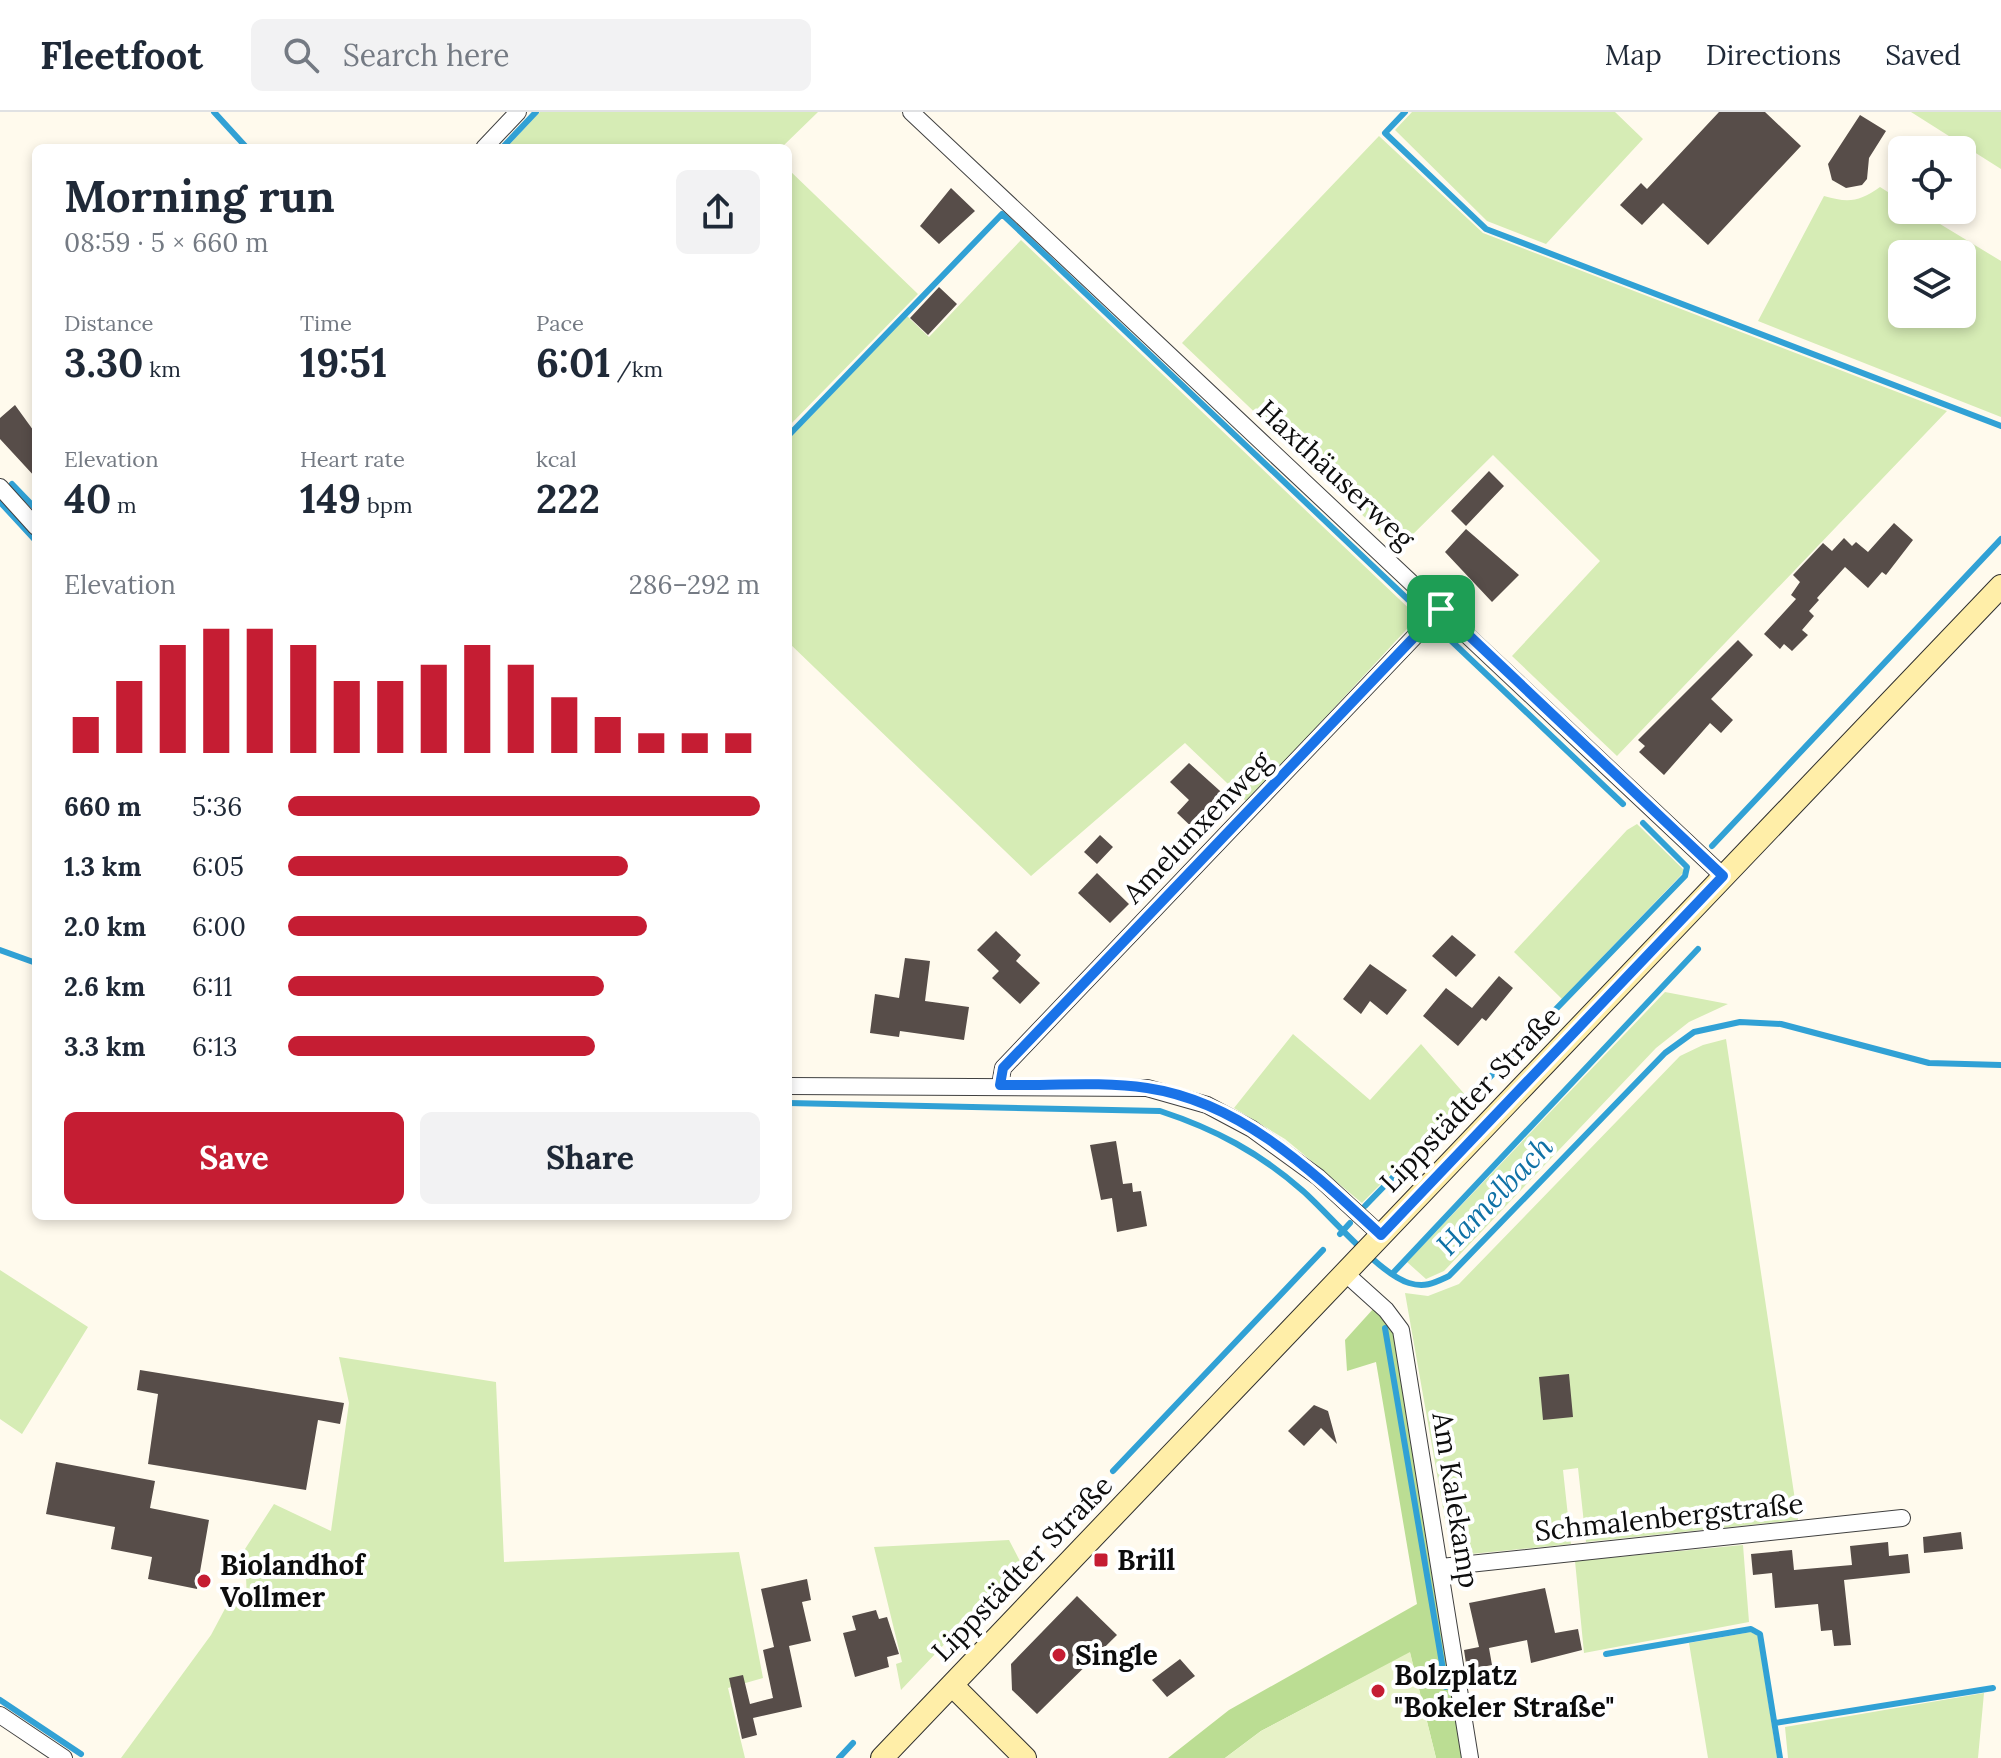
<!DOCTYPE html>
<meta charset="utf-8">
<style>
:root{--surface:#fff;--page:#f2f2f3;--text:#1f2937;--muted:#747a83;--line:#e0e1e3;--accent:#c51d33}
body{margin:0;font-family:Lora,serif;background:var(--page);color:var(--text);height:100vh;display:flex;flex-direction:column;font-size:30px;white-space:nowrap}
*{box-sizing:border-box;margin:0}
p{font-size:26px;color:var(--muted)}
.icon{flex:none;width:44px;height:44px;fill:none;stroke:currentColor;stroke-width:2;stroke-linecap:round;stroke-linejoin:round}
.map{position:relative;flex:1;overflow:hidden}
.panel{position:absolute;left:32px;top:32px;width:760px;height:1076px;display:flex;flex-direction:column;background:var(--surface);border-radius:12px;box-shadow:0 4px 12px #0003}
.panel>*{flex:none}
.tools{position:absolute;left:1888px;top:24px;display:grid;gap:16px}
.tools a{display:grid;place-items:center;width:88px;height:88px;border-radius:12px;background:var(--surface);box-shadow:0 4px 12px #0003;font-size:40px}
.pin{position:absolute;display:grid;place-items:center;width:68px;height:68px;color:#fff;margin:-34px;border-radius:16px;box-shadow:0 4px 12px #0006}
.round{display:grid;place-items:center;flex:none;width:84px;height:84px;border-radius:12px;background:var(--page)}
.summary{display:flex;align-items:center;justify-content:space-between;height:136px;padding:0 32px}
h1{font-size:44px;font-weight:700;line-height:60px}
.figures{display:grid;grid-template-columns:repeat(3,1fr);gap:12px;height:136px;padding:8px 32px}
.figures div{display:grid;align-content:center}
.figures b{font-size:40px;font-weight:700}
.figures small{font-size:22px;font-weight:400}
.figures p{font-size:22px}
.chart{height:224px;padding:16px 32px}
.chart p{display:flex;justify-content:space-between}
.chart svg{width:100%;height:144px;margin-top:8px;stroke:var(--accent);stroke-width:6}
.primary-button{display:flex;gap:16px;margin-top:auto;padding:16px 32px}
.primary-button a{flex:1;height:92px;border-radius:12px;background:var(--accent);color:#fff;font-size:32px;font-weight:700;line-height:92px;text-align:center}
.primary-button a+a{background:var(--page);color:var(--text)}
ul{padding:0 32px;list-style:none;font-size:26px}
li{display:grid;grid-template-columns:128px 96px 1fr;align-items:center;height:60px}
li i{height:20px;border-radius:10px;background:var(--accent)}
header{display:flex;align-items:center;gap:48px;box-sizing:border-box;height:112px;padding:0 40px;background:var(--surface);border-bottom:2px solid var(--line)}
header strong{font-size:38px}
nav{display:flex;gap:44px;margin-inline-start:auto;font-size:28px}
.search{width:560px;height:72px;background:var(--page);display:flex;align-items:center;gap:20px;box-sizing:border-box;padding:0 28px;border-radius:12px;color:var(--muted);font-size:30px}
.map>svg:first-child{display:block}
.green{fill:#d6ecb5;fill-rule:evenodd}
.forest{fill:#bbdd93}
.pitch{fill:#e7f2c7}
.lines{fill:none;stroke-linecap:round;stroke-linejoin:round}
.stream{stroke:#31a1d5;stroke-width:6}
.building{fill:#574d49}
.street-casing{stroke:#404040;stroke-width:18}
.secondary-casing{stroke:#2f2f2f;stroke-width:24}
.street{stroke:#fff;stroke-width:16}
.secondary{stroke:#ffeea8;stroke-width:22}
.route-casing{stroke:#fff;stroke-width:16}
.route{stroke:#1a73e8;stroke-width:10}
.poi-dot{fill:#c51d33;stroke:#fff;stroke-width:3}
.labels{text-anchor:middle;stroke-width:8;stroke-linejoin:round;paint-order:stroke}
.street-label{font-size:28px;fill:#0d0d0d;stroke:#fff}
.poi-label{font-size:28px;font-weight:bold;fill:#0d0d0d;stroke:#fff;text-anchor:start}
.water-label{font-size:30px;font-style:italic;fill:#0f71a6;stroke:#fff}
</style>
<header>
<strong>Fleetfoot</strong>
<div class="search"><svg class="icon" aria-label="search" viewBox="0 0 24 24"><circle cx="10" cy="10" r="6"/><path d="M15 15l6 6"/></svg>Search here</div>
<nav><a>Map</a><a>Directions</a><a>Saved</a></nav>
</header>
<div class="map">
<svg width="2001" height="1646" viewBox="0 0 2001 1646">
<rect width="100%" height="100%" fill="#fffaed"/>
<path class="green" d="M540,0H818L781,36H506Z
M1412,0H1615L1643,27L1546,132L1487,109L1395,18Z
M1911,0H2001V57Z
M1379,24L1483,121L1947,299L1617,644L1512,544L1600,449L1493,343L1398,437L1182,231Z
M788,57L918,182L788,315Z
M1880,75L1902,89V98H1917L2001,149V305L1758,209L1824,84C1848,91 1859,90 1880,75ZM1902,142H1962V202H1902Z
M1021,128L1418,505L1247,690L1185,631L1031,764L788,530V328L907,204L929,225Z
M1637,712L1685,759L1562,887L1514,840L1627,718Z
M1665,880L1728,892L1689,910L1656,936L1444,1159L1426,1167L1407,1150Z
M1293,922L1370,988L1421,932L1467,985L1362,1091L1285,1027L1234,996Z
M1726,927L1798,1408L1586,1430L1578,1356L1563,1358L1571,1432L1461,1443L1450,1436L1405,1181L1428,1184L1459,1172L1680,944L1703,933Z
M0,1158L88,1215L22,1322L0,1307Z
M339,1245L496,1270L504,1450L739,1440L763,1566L728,1576L745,1646H121L211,1523L228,1491H247L245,1437L274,1392L331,1419L349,1291Z
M1009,1428L1021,1451L901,1578L896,1552L902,1550L874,1435Z
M1743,1433L1749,1510L1584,1541L1575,1449Z
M1751,1520L1758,1524L1777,1646H1708L1689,1531Z
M1984,1581L1978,1646H1788L1785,1615Z"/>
<path class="forest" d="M1374,1196L1396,1223L1462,1646H1436L1410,1541L1261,1619L1225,1646H1168L1229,1598L1417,1492L1376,1250L1347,1259L1345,1228Z"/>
<path class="pitch" d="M1410,1540L1436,1646H1225L1261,1619Z"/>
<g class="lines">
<path class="stream" d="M214,0L247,36
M1405,0L1385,21L1486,117L2001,314
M502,36L536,0
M788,324L1002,102L1418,497
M12,372L36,397
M0,390L36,429
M1444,522L1623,692
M1712,734L2001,427
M0,838L36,851
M788,991L1160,999C1215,1017 1260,1041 1303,1079C1329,1102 1379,1162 1409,1171C1425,1176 1434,1171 1449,1164L1665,941L1694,920L1740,910L1781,912L1929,951L2001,953
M1365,1094L1685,764L1687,755L1643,711
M1340,1122L1350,1111
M1392,1162L1698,837
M1385,1216L1446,1575
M1113,1359L1323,1138
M1606,1542L1751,1517L1760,1522L1780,1646
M0,1588L81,1642
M1775,1611L1993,1576
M839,1646L853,1631"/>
</g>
<path class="building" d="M1719,0H1765L1801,34L1708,133L1663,91L1642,113L1620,93L1641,71L1647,77Z
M1860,3L1886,19L1869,46L1867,67L1862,73L1846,76L1832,68L1828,52Z
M951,76L975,99L939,132L920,114Z
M939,175L957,192L928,223L910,206Z
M15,293L36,322V366L0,327V306Z
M1489,359L1504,374L1466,414L1451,399Z
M1894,411L1913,428L1886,463L1882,460L1868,476L1845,455L1817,486L1819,488L1809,499L1814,504L1802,518L1808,523L1792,539L1784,532L1780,537L1764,522L1796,487L1791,483L1800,470L1793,463L1823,431L1832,439L1844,426L1852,434L1856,430L1868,440Z
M1466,417L1519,463L1492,490L1445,440Z
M1738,528L1753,543L1711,587L1733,608L1721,621L1710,611L1664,663L1639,640L1645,634L1638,628Z
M1189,651L1229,687L1197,720L1177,701L1189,688L1170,670Z
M1100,723L1113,735L1097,752L1084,740Z
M1097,761L1129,792L1110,811L1078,781Z
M996,819L1021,843L1016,849L1040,871L1020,892L992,866L999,859L977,838Z
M1452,823L1476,843L1456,865L1432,844Z
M905,846L930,849L925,889L969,895L964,928L900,919L899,925L870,921L875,882L899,886Z
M1370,852L1407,878L1387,903L1370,889L1361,902L1343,887Z
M1499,864L1513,876L1486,909L1482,906L1458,934L1423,904L1446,876L1472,896Z
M1116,1029L1123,1072L1132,1071L1133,1080L1141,1079L1147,1114L1117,1120L1112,1086L1101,1088L1090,1033Z
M140,1258L344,1291L340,1312L318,1308L306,1378L148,1352L158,1282L137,1278Z
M1569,1262L1573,1305L1543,1308L1539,1265Z
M1314,1293L1328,1299L1337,1332L1321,1316L1304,1334L1288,1319Z
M56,1350L155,1369L150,1396L209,1408L197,1477L148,1467L152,1445L111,1437L115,1415L46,1402Z
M1961,1420L1963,1437L1924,1441L1923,1425Z
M1888,1430L1889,1444L1908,1442L1910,1461L1844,1468L1851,1533L1834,1534L1832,1518L1821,1519L1818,1492L1775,1496L1772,1461L1753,1463L1751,1442L1792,1438L1794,1458L1852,1453L1850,1434Z
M807,1467L811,1488L802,1490L811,1529L789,1534L802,1595L753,1606L757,1623L742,1627L729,1566L743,1563L750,1592L773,1586L763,1538L774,1535L761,1477Z
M1545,1476L1555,1521L1578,1517L1582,1538L1531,1551L1527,1528L1489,1536L1492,1553L1467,1558L1464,1538L1479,1535L1469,1491Z
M1077,1484L1117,1523L1037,1602L1012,1578L1011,1552Z
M876,1498L879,1507L887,1505L899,1542L887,1545L889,1555L855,1565L843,1521L856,1518L852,1504Z
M1180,1547L1195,1564L1167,1585L1152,1568Z"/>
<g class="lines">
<g class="street-casing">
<path id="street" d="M911,0L1723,764
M484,36L518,0
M0,375L36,415
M1000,973L1003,956L1441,497
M788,974L1147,976L1207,993L1252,1017L1318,1065L1381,1123
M1345,1161L1386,1198L1401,1218L1470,1646
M1441,1455L1902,1406
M0,1603L64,1646"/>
</g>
<g class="secondary-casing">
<path id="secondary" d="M952,1573L1025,1646
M882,1646L2001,474"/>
</g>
<use href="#street" class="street"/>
<use href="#secondary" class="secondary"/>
</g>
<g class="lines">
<g class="route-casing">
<path id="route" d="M1441,497L1723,764L1381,1123C1314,1061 1242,990 1147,976C1100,969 1048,974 1000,973L1003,956Z"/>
</g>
<use href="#route" class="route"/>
</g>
<g class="poi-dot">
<rect x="1093" y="1440" width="16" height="16" rx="4"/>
<circle cx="204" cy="1469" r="8"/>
<circle cx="1059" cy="1543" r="8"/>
<circle cx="1378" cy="1579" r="8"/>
</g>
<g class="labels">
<g class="street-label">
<text transform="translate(1336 362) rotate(43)" y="10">Haxthäuserweg</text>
<text transform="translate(1197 715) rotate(-46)" y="10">Amelunxenweg</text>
<text transform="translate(1470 987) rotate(-46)" y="10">Lippstädter Straße</text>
<text transform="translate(1456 1388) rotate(81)" y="10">Am Kalekamp</text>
<text transform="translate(1669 1405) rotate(-6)" y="10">Schmalenbergstraße</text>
<text transform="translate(1022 1456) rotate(-46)" y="10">Lippstädter Straße</text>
</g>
<g class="poi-label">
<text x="1117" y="1458">Brill</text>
<text x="220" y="1463">Biolandhof<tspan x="220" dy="32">Vollmer</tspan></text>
<text x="1075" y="1553">Single</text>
<text x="1394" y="1573">Bolzplatz<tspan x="1394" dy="32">"Bokeler Straße"</tspan></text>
</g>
<g class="water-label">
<text transform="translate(1495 1084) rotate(-46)" y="10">Hamelbach</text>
</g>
</g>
</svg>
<div class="tools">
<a><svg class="icon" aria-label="locate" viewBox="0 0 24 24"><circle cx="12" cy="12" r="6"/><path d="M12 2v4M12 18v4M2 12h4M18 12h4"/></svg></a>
<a><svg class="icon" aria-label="layers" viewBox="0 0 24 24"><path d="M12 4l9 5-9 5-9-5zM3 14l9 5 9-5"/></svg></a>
</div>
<div class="pin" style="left:1441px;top:497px;background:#1e9e55"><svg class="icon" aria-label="arrive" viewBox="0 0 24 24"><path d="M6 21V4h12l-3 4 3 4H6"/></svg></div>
<section class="panel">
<div class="summary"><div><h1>Morning run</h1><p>08:59 · 5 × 660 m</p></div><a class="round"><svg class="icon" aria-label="share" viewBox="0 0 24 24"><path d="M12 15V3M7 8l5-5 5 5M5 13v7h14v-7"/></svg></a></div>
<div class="figures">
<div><p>Distance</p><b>3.30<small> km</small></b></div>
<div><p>Time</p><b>19:51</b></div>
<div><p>Pace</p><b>6:01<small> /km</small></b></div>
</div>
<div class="figures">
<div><p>Elevation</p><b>40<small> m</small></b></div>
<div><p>Heart rate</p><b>149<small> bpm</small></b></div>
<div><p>kcal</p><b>222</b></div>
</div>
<div class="chart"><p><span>Elevation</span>286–292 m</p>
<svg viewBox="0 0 160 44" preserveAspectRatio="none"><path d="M5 44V33M15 44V22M25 44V11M35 44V6M45 44V6M55 44V11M65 44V22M75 44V22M85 44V17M95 44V11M105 44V17M115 44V27M125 44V33M135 44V38M145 44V38M155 44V38"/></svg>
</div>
<ul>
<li><b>660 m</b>5:36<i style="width:100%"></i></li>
<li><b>1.3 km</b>6:05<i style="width:72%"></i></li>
<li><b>2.0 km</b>6:00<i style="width:76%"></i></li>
<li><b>2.6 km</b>6:11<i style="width:67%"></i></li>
<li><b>3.3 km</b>6:13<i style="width:65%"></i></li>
</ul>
<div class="primary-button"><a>Save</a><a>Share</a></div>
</section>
</div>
